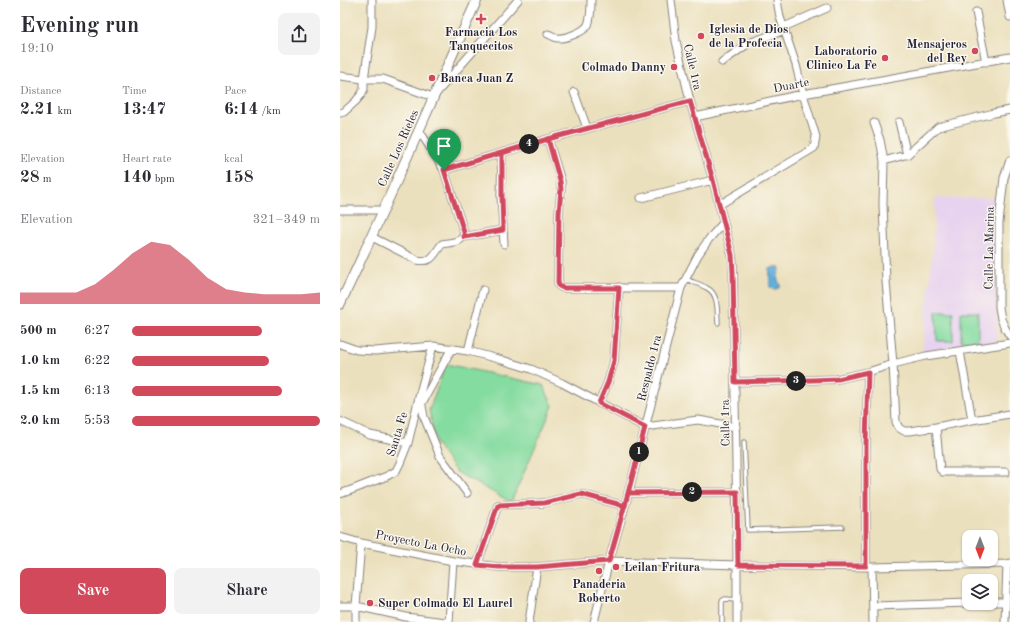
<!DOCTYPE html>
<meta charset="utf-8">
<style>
:root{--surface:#fff;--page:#f2f2f3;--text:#2b2b33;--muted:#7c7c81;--accent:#d1495b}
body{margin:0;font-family:"Old Standard TT",serif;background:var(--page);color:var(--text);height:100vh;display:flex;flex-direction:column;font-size:15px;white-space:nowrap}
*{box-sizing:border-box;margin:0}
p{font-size:13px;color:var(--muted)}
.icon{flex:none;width:22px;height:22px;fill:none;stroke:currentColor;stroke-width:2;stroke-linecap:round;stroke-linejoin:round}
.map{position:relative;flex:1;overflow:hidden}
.details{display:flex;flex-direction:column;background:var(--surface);width:340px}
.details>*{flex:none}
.needle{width:26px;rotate:180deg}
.tools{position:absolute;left:622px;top:530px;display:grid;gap:8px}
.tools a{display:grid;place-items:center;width:36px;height:36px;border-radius:8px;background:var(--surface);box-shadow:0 1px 3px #0004;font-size:20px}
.pin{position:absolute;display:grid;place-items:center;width:34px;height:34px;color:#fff;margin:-41px -17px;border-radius:50% 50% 50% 0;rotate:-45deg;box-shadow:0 0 4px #0007}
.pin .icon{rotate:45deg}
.km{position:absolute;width:20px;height:20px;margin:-10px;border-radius:50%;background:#222;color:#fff;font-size:11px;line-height:20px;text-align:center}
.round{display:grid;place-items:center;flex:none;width:42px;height:42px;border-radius:8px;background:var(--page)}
.head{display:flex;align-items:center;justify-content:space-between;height:68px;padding:0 20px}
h1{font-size:22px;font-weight:600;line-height:30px}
.stats{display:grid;grid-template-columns:repeat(3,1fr);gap:6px;height:68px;padding:4px 20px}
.stats div{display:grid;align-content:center}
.stats b{font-size:17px;font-weight:600}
.stats small{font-size:11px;font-weight:400}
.stats p{font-size:11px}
.chart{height:112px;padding:8px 20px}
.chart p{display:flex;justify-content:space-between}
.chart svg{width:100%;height:72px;margin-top:4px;fill:var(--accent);opacity:.7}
.cta{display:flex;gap:8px;margin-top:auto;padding:8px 20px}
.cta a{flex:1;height:46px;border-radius:8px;background:var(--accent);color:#fff;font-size:16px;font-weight:600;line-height:46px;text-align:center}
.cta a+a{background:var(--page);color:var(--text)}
ul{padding:0 20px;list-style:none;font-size:13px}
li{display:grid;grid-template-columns:64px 48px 1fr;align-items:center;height:30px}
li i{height:10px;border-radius:5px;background:var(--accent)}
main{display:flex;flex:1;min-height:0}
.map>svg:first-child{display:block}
.built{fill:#e7d2ef}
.green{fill:#85dca0;stroke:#547f6e}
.water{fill:#61b0db;stroke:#42698b}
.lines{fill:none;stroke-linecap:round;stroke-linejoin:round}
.service-casing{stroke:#86817c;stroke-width:5.5}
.minor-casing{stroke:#86817c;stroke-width:9}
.tertiary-casing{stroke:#86817c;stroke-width:11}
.service{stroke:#fff;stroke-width:3.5}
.minor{stroke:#fff;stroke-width:7}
.tertiary{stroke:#fff;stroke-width:9}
.route-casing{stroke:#fff;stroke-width:8}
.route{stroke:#d1495b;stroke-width:5}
.poi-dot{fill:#d1495b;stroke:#fbf7ec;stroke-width:1.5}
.labels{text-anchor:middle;stroke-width:3;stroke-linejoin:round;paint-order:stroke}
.poi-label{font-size:12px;font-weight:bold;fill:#22223b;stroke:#fbf7ec;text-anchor:start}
.street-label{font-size:12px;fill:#22223b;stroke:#fbf7ec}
</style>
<main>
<section class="details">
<div class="head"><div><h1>Evening run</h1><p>19:10</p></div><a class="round"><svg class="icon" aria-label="share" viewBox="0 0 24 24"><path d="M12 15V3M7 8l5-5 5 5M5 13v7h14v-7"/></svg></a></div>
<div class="stats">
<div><p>Distance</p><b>2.21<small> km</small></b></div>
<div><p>Time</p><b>13:47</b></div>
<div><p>Pace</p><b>6:14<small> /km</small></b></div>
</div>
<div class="stats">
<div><p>Elevation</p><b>28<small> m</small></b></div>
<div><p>Heart rate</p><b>140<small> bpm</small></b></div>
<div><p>kcal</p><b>158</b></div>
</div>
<div class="chart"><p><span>Elevation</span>321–349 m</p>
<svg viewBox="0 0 160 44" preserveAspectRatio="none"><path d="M0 44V37L10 37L20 37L30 37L40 32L50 23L60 13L70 6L80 8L90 17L100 28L110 35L120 37L130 38L140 38L150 38L160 37V44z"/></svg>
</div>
<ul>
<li><b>500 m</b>6:27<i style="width:69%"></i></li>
<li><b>1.0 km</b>6:22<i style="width:73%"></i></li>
<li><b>1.5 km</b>6:13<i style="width:80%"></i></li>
<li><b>2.0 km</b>5:53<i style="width:100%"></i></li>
</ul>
<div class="cta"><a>Save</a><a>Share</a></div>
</section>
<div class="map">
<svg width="670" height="622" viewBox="0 0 670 622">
<rect width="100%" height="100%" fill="#fbf7ec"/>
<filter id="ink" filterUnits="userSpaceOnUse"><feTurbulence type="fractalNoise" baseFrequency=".025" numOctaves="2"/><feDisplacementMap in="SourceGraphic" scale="8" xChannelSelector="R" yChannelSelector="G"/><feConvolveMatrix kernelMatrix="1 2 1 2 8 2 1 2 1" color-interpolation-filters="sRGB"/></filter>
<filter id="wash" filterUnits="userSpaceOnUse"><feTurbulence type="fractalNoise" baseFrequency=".012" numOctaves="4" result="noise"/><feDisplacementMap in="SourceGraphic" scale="16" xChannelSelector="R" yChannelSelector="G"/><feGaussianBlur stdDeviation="0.9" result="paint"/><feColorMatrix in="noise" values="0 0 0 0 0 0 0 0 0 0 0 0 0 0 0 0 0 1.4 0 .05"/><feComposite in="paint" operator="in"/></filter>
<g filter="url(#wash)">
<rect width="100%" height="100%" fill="#ebe0bd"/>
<path class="built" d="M595,198H655L657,341L595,350L582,353L593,249Z"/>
<path class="green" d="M596,312H613V341H597Z
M621,312H638V341H621Z
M106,364L203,385L213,406L171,502L116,472L96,444L89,410Z"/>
<path class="water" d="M435,267L440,268V269C439,275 435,278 440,284V287C437,290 433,289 430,287C429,283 431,280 430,276C430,273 429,272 430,269Z"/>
</g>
<g filter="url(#ink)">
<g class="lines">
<g class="service-casing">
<path id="service" d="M346,279C352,282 360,284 367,288C379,294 377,311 378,323
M404,442L408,530L502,527
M382,622V601L385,599L397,600"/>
</g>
<g class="minor-casing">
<path id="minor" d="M331,0L336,41L350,101L373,180L392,255L393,263L397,530V622
M667,0L670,17
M636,12L646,62
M444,27L487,8
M208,34C211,35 214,37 217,38C225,39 244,32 248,25C251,18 251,8 251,0
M382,62L409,43L445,30
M0,76L24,79H43L93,97L178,0
M234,92L247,128
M670,110L654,113L598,127L568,154L544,161L543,204L546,281L553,364L556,422L559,428L564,431H570L596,427L632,420L670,414
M0,113L4,112L16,101L21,95L24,89V79L32,27V0
M355,117L463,94L670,57
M559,122L567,155
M534,123L540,140L544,161
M208,139L221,181V189L219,213L218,282L219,286L223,288H341
M162,153L161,195L164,244
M670,160L664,178L659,222V307L661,319L665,328L670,336
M104,170L208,139L350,101
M301,198L373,180
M379,205L474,148L475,143L476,137L463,94L456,65L440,17L437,0
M0,210H44
M32,237L77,260C93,263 93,255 102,244C111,242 124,243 124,232L104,170L79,130
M124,237L163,230
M0,344L17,350L35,351L93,346L128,351L162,360L191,369L222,383L305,427L358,420L370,422L396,427
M128,351L143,290
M620,351L632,420
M395,382L472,380L497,379L528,372L553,364L586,356L670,343
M80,395L84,417L100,456L127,493
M82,403L112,348
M259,403L268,382L274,361L279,287
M0,421L30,435L68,443
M596,427L600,469L603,472H666
M288,493L397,492
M0,494L14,489L47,476L56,471L60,463L68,443L80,393L93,346
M0,537L21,543L113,561L159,567H197L269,561L398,565L532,567L667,564L670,563
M137,565L158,505L204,503L241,494L285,506
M526,566V443L528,372
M532,567L533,622
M651,602H665
M0,606H16L66,617L105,622
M533,606L629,603
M16,622V606L21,543
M109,622L113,561
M189,622L197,567
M254,622L269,561L285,506L341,288L358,255L369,239L383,223
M665,622L667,564"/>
</g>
<g class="tertiary-casing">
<path id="tertiary" d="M0,304C48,204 91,101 137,0"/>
</g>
<use href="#service" class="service"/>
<use href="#minor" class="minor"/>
<use href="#tertiary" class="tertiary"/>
</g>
</g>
<g class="lines" filter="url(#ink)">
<g class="route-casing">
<path id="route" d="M104,170L208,139L220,181L221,189L219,213L218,282L219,286L223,288H279L274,361L268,382L259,403L305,427C294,472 282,516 269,561L197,567H159L137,565L158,505L204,503L241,494L285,506L288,493L397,492L398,565L526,566V443L528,372L498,379L472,380L395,382L393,273L392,255L373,180L350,101L208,139L162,153V195L163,230L124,237V232L104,170"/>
</g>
<use href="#route" class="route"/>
</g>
<g class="poi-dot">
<path d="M139 13h4v4h4v4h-4v4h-4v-4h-4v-4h4z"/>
<circle cx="361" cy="36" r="4"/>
<circle cx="635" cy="51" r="4"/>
<circle cx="545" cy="58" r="4"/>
<circle cx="334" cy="67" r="4"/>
<circle cx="92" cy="78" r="4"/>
<circle cx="276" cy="567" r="4"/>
<circle cx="259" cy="571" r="4"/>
<circle cx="30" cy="603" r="4"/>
</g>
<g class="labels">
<g class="poi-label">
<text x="369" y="33">Iglesia de Dios<tspan x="369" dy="14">de la Profecia</tspan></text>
<text x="141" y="36" text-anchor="middle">Farmacia Los<tspan x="141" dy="14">Tanquecitos</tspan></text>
<text x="627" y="48" text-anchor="end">Mensajeros<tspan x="627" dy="14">del Rey</tspan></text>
<text x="537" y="55" text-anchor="end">Laboratorio<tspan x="537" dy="14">Clinico La Fe</tspan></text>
<text x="326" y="71" text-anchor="end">Colmado Danny</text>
<text x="100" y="82">Banca Juan Z</text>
<text x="284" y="571">Leilan Fritura</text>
<text x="259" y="588" text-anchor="middle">Panaderia<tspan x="259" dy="14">Roberto</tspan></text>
<text x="38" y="607">Super Colmado El Laurel</text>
</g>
<g class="street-label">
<text transform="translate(353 67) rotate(77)" y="4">Calle 1ra</text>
<text transform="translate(451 85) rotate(-11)" y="4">Duarte</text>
<text transform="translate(58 148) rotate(-66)" y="4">Calle Los Rieles</text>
<text transform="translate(649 248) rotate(-89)" y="4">Calle La Marina</text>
<text transform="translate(309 368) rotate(-76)" y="4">Respaldo 1ra</text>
<text transform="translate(385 423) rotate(-91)" y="4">Calle 1ra</text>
<text transform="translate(57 434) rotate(-73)" y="4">Santa Fe</text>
<text transform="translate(81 543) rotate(11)" y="4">Proyecto La Ocho</text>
</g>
</g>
</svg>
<div class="tools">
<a><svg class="needle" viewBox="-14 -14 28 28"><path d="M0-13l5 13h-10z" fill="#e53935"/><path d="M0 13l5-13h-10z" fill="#7c7c81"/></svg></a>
<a><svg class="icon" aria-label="layers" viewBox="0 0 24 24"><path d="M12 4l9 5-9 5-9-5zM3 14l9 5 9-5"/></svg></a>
</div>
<div class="pin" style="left:104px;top:170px;background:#1e9e55"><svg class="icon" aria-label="arrive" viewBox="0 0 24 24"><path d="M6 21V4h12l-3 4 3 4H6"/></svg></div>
<b class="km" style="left:299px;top:452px">1</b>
<b class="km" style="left:352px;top:492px">2</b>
<b class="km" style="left:456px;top:381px">3</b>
<b class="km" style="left:189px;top:144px">4</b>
</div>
</main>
